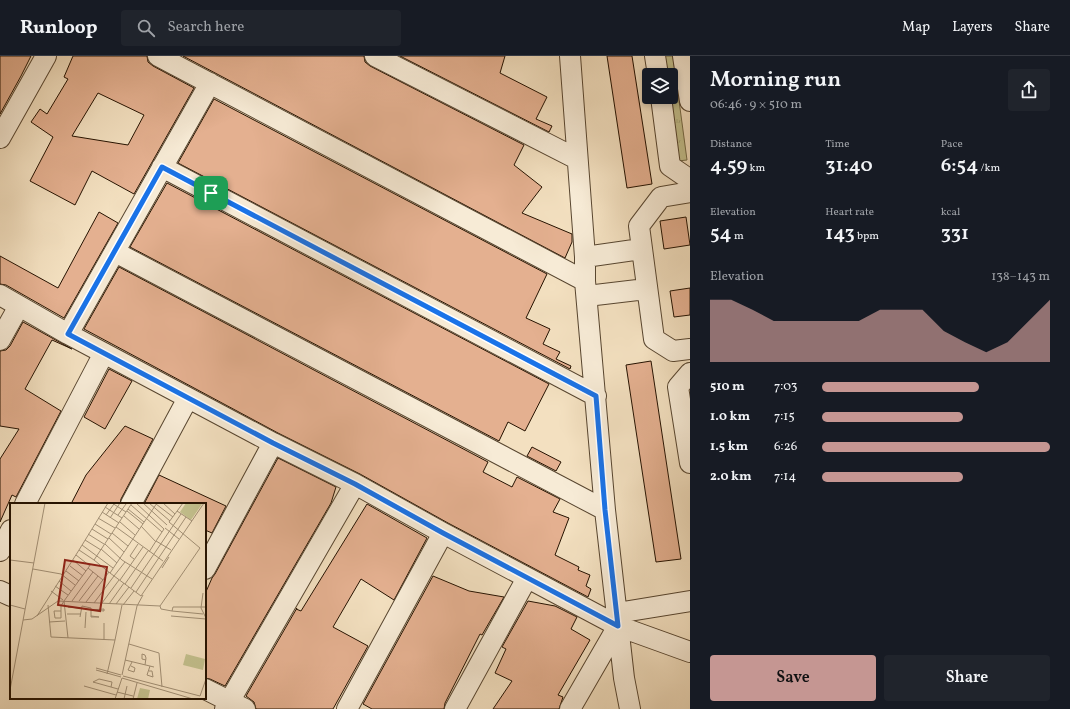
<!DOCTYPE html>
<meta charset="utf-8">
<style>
:root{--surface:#171b24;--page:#20242c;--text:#f1f3f6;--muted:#9ea1a6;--line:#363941;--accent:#c59692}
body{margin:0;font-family:Vollkorn,serif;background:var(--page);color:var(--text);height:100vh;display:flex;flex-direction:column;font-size:15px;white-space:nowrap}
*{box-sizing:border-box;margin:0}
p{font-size:13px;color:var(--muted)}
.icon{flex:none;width:22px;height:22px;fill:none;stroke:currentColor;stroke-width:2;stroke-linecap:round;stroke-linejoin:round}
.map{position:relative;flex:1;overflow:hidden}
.drawer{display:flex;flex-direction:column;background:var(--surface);width:380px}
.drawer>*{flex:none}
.tools{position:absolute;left:642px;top:12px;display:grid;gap:8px}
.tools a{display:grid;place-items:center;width:36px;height:36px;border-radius:4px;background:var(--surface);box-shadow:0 2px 6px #0003;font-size:20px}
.pin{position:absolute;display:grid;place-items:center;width:34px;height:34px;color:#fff;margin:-17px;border-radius:8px;box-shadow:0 2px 6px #0006}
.round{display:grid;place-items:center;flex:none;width:42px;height:42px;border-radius:4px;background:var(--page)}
.overview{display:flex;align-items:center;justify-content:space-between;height:68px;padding:0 20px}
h1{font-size:22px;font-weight:600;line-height:30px}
.stats{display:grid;grid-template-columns:repeat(3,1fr);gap:6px;height:68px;padding:4px 20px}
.stats div{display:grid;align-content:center}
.stats b{font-size:20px;font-weight:600}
.stats small{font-size:11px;font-weight:400}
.stats p{font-size:11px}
.chart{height:112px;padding:8px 20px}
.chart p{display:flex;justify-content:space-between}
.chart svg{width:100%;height:72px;margin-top:4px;fill:var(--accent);opacity:.7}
.primary-button{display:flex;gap:8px;margin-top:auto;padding:8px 20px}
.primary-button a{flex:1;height:46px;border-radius:4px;background:var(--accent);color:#111;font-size:16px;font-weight:600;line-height:46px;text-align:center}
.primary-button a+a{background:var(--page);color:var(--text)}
ul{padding:0 20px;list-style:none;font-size:13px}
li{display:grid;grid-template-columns:64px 48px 1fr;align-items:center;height:30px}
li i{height:10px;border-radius:5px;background:var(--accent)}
header{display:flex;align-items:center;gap:24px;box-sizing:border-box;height:56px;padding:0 20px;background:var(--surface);border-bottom:1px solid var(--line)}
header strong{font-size:19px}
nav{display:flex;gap:22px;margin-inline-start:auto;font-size:14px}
.search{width:280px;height:36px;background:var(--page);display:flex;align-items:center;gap:10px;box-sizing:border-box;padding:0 14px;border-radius:4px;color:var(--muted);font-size:15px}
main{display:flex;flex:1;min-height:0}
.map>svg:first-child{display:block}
.grass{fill:url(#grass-tufts);stroke:#746946}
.building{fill:#e4b090;stroke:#251200;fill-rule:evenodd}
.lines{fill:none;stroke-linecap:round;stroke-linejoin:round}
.minor-casing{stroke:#584630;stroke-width:22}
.minor{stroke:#f7ebd6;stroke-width:20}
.route-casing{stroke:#fff;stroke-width:8}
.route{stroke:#1a73e8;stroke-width:5}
.inset-road{fill:none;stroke:#a18e73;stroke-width:1}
.view{fill:#8f2418;fill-opacity:0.15;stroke:#8f2418;stroke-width:2}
.inset-edge{fill:none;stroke:#251200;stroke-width:2}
</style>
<header>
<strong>Runloop</strong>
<div class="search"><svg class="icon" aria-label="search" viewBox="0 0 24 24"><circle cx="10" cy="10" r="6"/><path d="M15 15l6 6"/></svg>Search here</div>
<nav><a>Map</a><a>Layers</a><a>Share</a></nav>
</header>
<main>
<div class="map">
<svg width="690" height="653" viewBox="0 0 690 653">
<defs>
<pattern id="grass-tufts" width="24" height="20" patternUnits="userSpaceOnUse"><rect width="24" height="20" fill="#c3c08d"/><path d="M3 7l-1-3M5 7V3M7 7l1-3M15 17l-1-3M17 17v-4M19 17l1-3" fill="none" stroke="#a7a478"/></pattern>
</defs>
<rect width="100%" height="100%" fill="#f3e0c0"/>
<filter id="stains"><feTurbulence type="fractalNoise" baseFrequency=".005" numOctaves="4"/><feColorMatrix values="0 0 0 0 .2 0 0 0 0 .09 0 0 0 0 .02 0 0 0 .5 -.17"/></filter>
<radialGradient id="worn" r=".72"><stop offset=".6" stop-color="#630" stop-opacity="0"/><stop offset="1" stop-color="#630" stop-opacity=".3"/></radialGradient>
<path class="grass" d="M664,0H673L687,104L678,105L671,41V19H666Z"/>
<path class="building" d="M0,0H31L21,20L0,58Z
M73,0H147L148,6L153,10L194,32L134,138L92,115L75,149L30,125L53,81L31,66L40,53L47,58L68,23L64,21ZM98,37L144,59L128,89L72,80Z
M183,0H364L365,6L370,10L524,89L514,109L542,131L522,157L572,178V186L565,202Z
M400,0H505L500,17L547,41L536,63L552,70L549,76Z
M607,0H632L652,128L627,132Z
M214,43L547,218L526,262L550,273L543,288L560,296L556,303L571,310L570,313L178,107Z
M167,127L549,328L525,375L508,366L499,385L130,191Z
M99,156L118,167L64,262L6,229L0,228V200L58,232Z
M686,161L690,189L664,193L660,165Z
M119,211L488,406L483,416L512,431L517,421L560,443L553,456L569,462L555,499L579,511L578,514L590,519L586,530L591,533L588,541L448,467L360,418L278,377L84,273Z
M690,232V259L674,261L670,235Z
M23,266L72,293L52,284L25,333L61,355L16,441L12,439L0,466V403L19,373L0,370V295L6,294L10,290Z
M651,305L681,503L656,506L626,309Z
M109,313L132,325L105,373L84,361Z
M125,370L153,383L121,443L120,448H71L86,419Z
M532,391L561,406L556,415L527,400Z
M278,402L336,431L331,447L225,630L210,623L205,622V538L212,522L215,518Z
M159,419L226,450L212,477L205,474V448H144Z
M367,448L427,482L394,544L361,523L333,571L368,590L333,653H256L254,646L246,640L297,552L296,553L301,555Z
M433,520L469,535L504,541L482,579L480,578L445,647L444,653H372L363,648Z
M528,545L555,550L577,561L571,573L590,584L558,639L563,641L559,653H493L512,625L495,617L506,593L502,591Z"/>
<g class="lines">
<g class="minor-casing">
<path id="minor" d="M158,0L585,225
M375,0L577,103
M570,0L585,201V225L605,454L624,622L630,653
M655,0L658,19
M683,0L690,45
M661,41L670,110L686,121
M0,82L46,0
M162,111L596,340
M690,136L661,141L639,170L654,283L673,295L690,293
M115,196L605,454
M585,201L641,193
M0,239L68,278L273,387L355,428L443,477L618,570L690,596
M587,240L646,233
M68,278L210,27
M0,284L19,250
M690,317L678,331L690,407
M25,448L104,297
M131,448L188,342
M0,495L11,474
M205,513L273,387
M0,535L11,540
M617,557L690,545
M205,633L245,653
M225,653L355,428
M347,653L443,477
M455,653L527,522
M570,653L618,570"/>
</g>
<use href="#minor" class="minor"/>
</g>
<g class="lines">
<g class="route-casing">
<path id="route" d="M162,111L596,340L605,454L618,570L443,477L355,428L273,387L68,278Z"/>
</g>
<use href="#route" class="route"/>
</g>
<g transform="translate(10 447)">
<rect width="196" height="196" fill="#f3e0c0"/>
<path d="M176,0L192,1L181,17L170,9ZM176,151L195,156L193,167L173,162ZM130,185L140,187L138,196H127Z" fill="#c3c08d"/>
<path class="inset-road" d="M102,0L116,9M126,0L154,26M133,0L157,22M139,0L160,18M147,0L100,70L131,93L194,0M153,0L165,11M146,1L163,14M121,2L152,29M95,4L112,15M118,6L134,19M117,8L133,21M167,8L182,18M92,9L109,20M96,12L104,1M108,12L116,1M114,13L129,26M88,15L105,25M100,15L110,0M110,19L125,32M85,21L101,31M131,23L146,39M106,24L153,58M155,25L169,36M82,26L98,36M154,26L146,38L161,47M102,30L118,43M78,31L94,41M99,35L114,49M75,37L91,47M95,41L112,57L142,76M72,42L103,65M91,46L107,60M139,49L146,38M66,52L80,63M124,56L120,53L128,41M0,57L24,60M63,57L76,68M84,57L69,47L98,0M60,63L73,73M78,65L93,77M152,65L159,54M23,66L51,71L65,82M56,68L69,78M100,70L84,57L122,0M104,73L115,59M110,77L133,44M49,78L61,88M115,81L138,48M45,83L58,92M121,85L171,11M41,88L53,97M126,89L176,14M193,90L191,105L196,115M54,98L58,135M62,98L83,69M69,98L88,73M76,99L99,69M84,100L104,73M92,100L109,77M99,101L114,80M106,101L119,84M0,102L15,106M38,102L41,134L105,137L112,102M113,102L124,88M150,103L151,106L162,108L193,111M69,105L58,104L71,105M81,107L94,106V108L82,107M51,108H44L45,115H51V103L54,98L81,61M162,108L163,104H196M57,111H71M27,113L69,47M161,113L196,116M70,114L72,103L81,105V114H89L81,113M13,117L22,116L48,98L150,103L190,45L159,19L173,0M39,119L55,118M75,125L76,109M94,137V120M119,141L149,150L152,184M115,157L144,164M135,162L136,155L135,152L132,151V156L136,157M121,163L125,165L124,169L118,167L122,159M86,165L111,172M86,167L111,174M139,168H142L143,174L137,172L140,163M97,171L105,137M112,172L127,103L133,92M113,173L190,193M112,175L183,196M74,183L106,192M101,184L102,179L89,176L83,179L108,186M0,187L35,0M107,189L123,193M190,193L196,176M105,196L112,175M114,196L117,183M123,196L127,180"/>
<path class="view" d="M55,57L97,64L90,108L48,102Z"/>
<rect width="196" height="196" class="inset-edge"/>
</g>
<rect width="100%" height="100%" filter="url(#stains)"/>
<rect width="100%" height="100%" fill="url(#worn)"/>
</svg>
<div class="tools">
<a><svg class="icon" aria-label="layers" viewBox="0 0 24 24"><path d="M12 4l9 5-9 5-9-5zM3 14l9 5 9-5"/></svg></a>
</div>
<div class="pin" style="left:211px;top:137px;background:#1e9e55"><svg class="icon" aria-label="arrive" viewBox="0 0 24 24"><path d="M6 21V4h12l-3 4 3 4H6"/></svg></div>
</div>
<section class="drawer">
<div class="overview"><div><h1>Morning run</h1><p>06:46 · 9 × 510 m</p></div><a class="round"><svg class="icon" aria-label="share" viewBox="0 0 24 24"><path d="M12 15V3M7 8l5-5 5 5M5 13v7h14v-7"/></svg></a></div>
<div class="stats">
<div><p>Distance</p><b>4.59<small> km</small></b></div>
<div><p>Time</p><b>31:40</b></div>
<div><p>Pace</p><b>6:54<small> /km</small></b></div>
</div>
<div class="stats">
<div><p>Elevation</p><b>54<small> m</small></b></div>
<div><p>Heart rate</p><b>143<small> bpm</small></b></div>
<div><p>kcal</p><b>331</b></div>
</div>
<div class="chart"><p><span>Elevation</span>138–143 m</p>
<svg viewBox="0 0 160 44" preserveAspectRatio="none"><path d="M0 44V6L10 6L20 12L30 19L40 19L50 19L60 19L70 19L80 12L90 12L100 12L110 25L120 32L130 38L140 32L150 19L160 6V44z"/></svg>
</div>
<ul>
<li><b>510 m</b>7:03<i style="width:69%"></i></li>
<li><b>1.0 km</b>7:15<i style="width:62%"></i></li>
<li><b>1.5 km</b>6:26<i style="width:100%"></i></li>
<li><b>2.0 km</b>7:14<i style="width:62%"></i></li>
</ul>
<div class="primary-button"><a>Save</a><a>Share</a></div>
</section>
</main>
